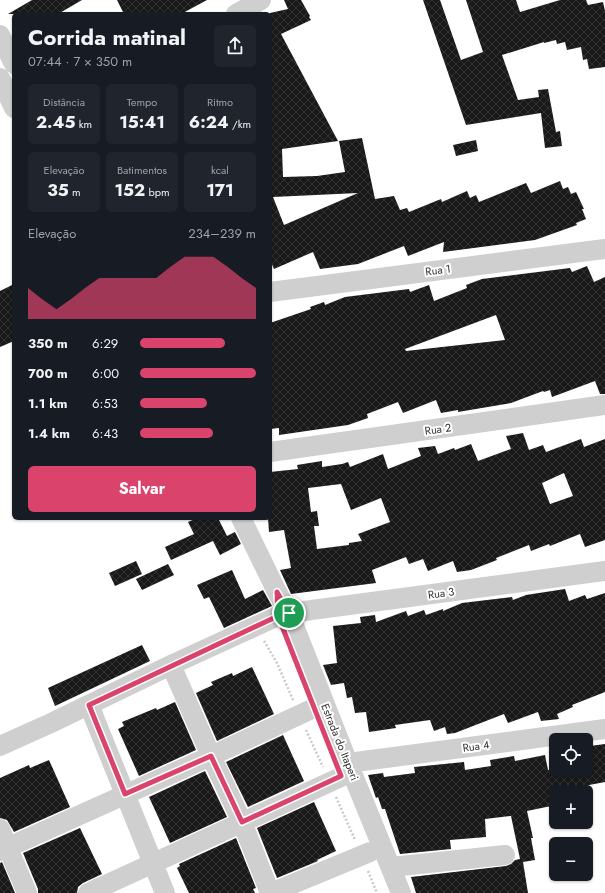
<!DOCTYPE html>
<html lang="pt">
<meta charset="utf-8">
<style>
:root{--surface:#171b24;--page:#20242c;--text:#f1f3f6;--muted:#9ea1a6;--accent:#da436c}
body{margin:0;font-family:Jost,sans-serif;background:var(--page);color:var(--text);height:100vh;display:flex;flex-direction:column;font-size:15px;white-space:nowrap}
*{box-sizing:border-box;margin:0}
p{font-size:13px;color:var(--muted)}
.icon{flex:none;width:22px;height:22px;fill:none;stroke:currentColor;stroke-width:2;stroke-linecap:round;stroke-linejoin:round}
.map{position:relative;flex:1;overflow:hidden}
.sheet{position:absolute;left:12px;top:12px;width:260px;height:508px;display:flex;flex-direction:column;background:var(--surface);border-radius:6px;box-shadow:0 1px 3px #0004}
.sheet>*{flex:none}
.tools{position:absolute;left:549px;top:733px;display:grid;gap:8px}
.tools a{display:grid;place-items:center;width:44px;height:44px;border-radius:6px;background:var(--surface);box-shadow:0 1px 3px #0004;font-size:20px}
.pin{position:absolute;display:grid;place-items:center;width:34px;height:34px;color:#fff;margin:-17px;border:2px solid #fff;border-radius:50%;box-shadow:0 1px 4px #0007}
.round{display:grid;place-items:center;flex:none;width:42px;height:42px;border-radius:6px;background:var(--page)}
.headline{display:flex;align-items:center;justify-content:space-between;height:68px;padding:0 16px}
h1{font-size:22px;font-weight:700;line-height:30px}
.metrics{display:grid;grid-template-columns:repeat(3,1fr);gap:6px;height:68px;padding:4px 16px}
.metrics div{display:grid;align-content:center;border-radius:6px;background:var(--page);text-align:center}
.metrics b{font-size:17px;font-weight:700}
.metrics small{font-size:11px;font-weight:400}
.metrics p{font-size:11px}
.chart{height:112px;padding:8px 16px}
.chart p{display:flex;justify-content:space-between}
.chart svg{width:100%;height:72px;margin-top:4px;fill:var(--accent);opacity:.7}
.cta{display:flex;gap:8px;margin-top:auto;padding:8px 16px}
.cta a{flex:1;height:46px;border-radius:6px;background:var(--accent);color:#fff;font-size:16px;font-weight:700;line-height:46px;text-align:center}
ul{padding:0 16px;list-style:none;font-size:13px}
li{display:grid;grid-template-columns:64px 48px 1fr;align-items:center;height:30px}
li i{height:10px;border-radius:5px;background:var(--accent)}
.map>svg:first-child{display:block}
.building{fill:url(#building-cross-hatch);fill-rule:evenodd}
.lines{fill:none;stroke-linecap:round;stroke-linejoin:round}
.path{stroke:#c9c9c9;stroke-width:2.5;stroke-dasharray:2 2;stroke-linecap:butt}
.minor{stroke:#cfcfcf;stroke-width:20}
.route-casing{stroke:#fff;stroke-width:8}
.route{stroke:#da436c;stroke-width:5}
.labels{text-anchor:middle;stroke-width:4;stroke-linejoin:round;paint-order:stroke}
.street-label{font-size:11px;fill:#323232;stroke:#fff}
</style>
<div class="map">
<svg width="605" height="893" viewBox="0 0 605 893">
<defs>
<pattern id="building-cross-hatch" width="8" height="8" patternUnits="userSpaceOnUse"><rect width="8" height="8" fill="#191919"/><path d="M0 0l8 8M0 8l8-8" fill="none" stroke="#323232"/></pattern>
</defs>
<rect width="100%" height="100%" fill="#fff"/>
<path class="building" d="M32,0H82L58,14H8Z
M117,0H207L181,14H124Z
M284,0H301L310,16L309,17L311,20L281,34L338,141L282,149L283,177L317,176L345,172L339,141L362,138L375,199L394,196L400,210L407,208L409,212L441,199L442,202L467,191L470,198L476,195L479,202L526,183L531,193L560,181L563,189L568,187L571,194L576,192L584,209H582L586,219L576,223L577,225L535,240L443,252L444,242L408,256L404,246L358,264L320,269L313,252L274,269L270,260V13L288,9ZM358,193L284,225L273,197Z
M423,0H440L461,60L483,52L466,0H516L520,12L560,0H586L588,5L603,2L605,11V67L589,69L587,59L583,60L581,47L567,50L565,42L557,44L556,40L544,43V42L502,55L518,100L539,97L538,90L548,89L556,132L560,131L562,146L545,148L541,113L466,125Z
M476,140L478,151L456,156L453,145Z
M587,266L594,282L605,277V394H600L595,381L552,397L550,390L544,392L543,391L511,403L458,412V410L441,413L436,400L403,413L398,402L367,414L368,418L348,425L279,435V428L270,429V323L311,309L310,307L324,302L325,305L345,297L409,289L410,292L429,285L434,301L467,288L466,285L482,279L570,268L572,272ZM496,315L505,340L406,351L405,349Z
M14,284V341L0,347V291Z
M523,433L529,450L543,445L546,452L581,439L584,447L605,439V540L585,547L580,534L550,546L549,544L531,551L529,545L496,558L497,560L471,570L457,572L453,561L428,571L423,559L409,564L406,557L372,570L376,583L291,594L280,570L291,568L284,530L269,532L268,518H270V472L298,469L297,465L322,461V467L342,464L348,462L350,467L383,454L388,469L421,456L418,448L435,446L438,454L454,448L455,450L471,444L478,461L511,449L506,436ZM564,473L573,496L550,504L542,483ZM341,484L351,510L381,498L390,522L358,534L362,541L349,543V545L317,549L314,526H319L317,511L311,512L308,488Z
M197,518H218L227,536L235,532L241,544L220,555L213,541L171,560L165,547L194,534L188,522Z
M136,561L142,574L115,586L109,573Z
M168,564L174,575L142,590L136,579Z
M232,570L245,599L263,590L272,606L224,628L209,597L204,599L197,585Z
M565,589L569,601L585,595L587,599L605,593V692L572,705L573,707L557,714L559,719L541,721L538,712L508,723L504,714L455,733L447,734L445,727L434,731L430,720L395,725L396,728L369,732L366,712L355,713L352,697L347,698L344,683L331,685L323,665L337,663L333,626L361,623L360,617L375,615L376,622L406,611L408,616L424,610L426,615L443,609V611L462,603L512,597L513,600L526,595Z
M142,645L150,661L55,706L48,688Z
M252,667L274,714L217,741L196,693L213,685L211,682L232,673L233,676Z
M175,702L196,750L139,776L118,729L124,726L122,722L156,708L157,710Z
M283,735L304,781L248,807L226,762Z
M605,744V782L568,789V792H556V805L527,811L533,838H531L535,860L523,862L528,893H416L411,877L506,866L511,864L515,860L520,859L511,816L485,819L486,837L450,840L451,849L400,854L385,809H382L378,797L376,798L368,775L383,773L384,777L415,773L414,767L464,762L465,770L491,766L490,760L514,756L515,761L545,755L548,770H586V756H591L590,746Z
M49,760L70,807L14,832L7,820L0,818V778L29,765L30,768Z
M205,771L227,817L170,843L149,797Z
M314,802L336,851L317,860L318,861L277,878L257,828Z
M80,828L102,874L83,883L78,887L77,893H38V889L23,853Z
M236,838L256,888L253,889L255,893H189L177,868L180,866L179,864Z
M2,862L15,893H0V863Z"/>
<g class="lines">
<path class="path" d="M264,641L277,663L293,700
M306,730L323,767
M336,797L355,840
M368,871L377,893"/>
<path class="minor" d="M236,14L261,0
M0,35L14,64
M0,78L14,108
M270,292L605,249
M270,452L605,405
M241,518L277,592L289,613L348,763L401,893
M171,665L211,756L242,822L270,893
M89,705L165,893
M0,746L51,723L171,665L278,616L289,613L605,571
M348,763L605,729
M0,829L27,893
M0,851L211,756L314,708
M391,867L505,855
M88,893L341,777
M271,893L370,852"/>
</g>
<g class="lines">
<g class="route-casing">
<path id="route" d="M289,613L277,592L278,616L89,705L125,794L211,756L242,822L341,776L278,616L289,613"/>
</g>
<use href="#route" class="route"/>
</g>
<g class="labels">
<g class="street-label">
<text transform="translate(438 270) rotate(-7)" y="4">Rua 1</text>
<text transform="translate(438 429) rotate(-8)" y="4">Rua 2</text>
<text transform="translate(441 593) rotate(-8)" y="4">Rua 3</text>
<text transform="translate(340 742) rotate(68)" y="4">Estrada do Itaperi</text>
<text transform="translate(476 746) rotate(-8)" y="4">Rua 4</text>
</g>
</g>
</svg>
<div class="tools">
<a><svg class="icon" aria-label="locate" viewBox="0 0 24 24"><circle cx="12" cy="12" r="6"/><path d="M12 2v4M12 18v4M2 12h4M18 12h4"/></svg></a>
<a>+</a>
<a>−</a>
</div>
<div class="pin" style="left:289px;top:613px;background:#1e9e55"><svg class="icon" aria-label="arrive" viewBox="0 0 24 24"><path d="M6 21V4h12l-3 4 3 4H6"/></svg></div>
<section class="sheet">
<div class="headline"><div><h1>Corrida matinal</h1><p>07:44 · 7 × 350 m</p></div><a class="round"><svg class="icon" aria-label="share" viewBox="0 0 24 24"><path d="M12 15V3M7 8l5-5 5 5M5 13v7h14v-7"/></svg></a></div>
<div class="metrics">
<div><p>Distância</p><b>2.45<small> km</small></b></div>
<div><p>Tempo</p><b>15:41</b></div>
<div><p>Ritmo</p><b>6:24<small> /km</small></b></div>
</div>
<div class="metrics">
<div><p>Elevação</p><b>35<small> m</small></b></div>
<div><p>Batimentos</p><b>152<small> bpm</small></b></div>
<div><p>kcal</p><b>171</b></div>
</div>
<div class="chart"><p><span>Elevação</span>234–239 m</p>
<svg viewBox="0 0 160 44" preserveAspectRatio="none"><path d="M0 44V25L10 32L20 38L30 32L40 25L50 19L60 19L70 19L80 19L90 19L100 12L110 6L120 6L130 6L140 12L150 19L160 25V44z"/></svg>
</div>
<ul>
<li><b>350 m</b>6:29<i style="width:73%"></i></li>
<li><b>700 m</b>6:00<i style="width:100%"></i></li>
<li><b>1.1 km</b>6:53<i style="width:58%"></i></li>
<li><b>1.4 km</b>6:43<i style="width:63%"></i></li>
</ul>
<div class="cta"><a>Salvar</a></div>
</section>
</div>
